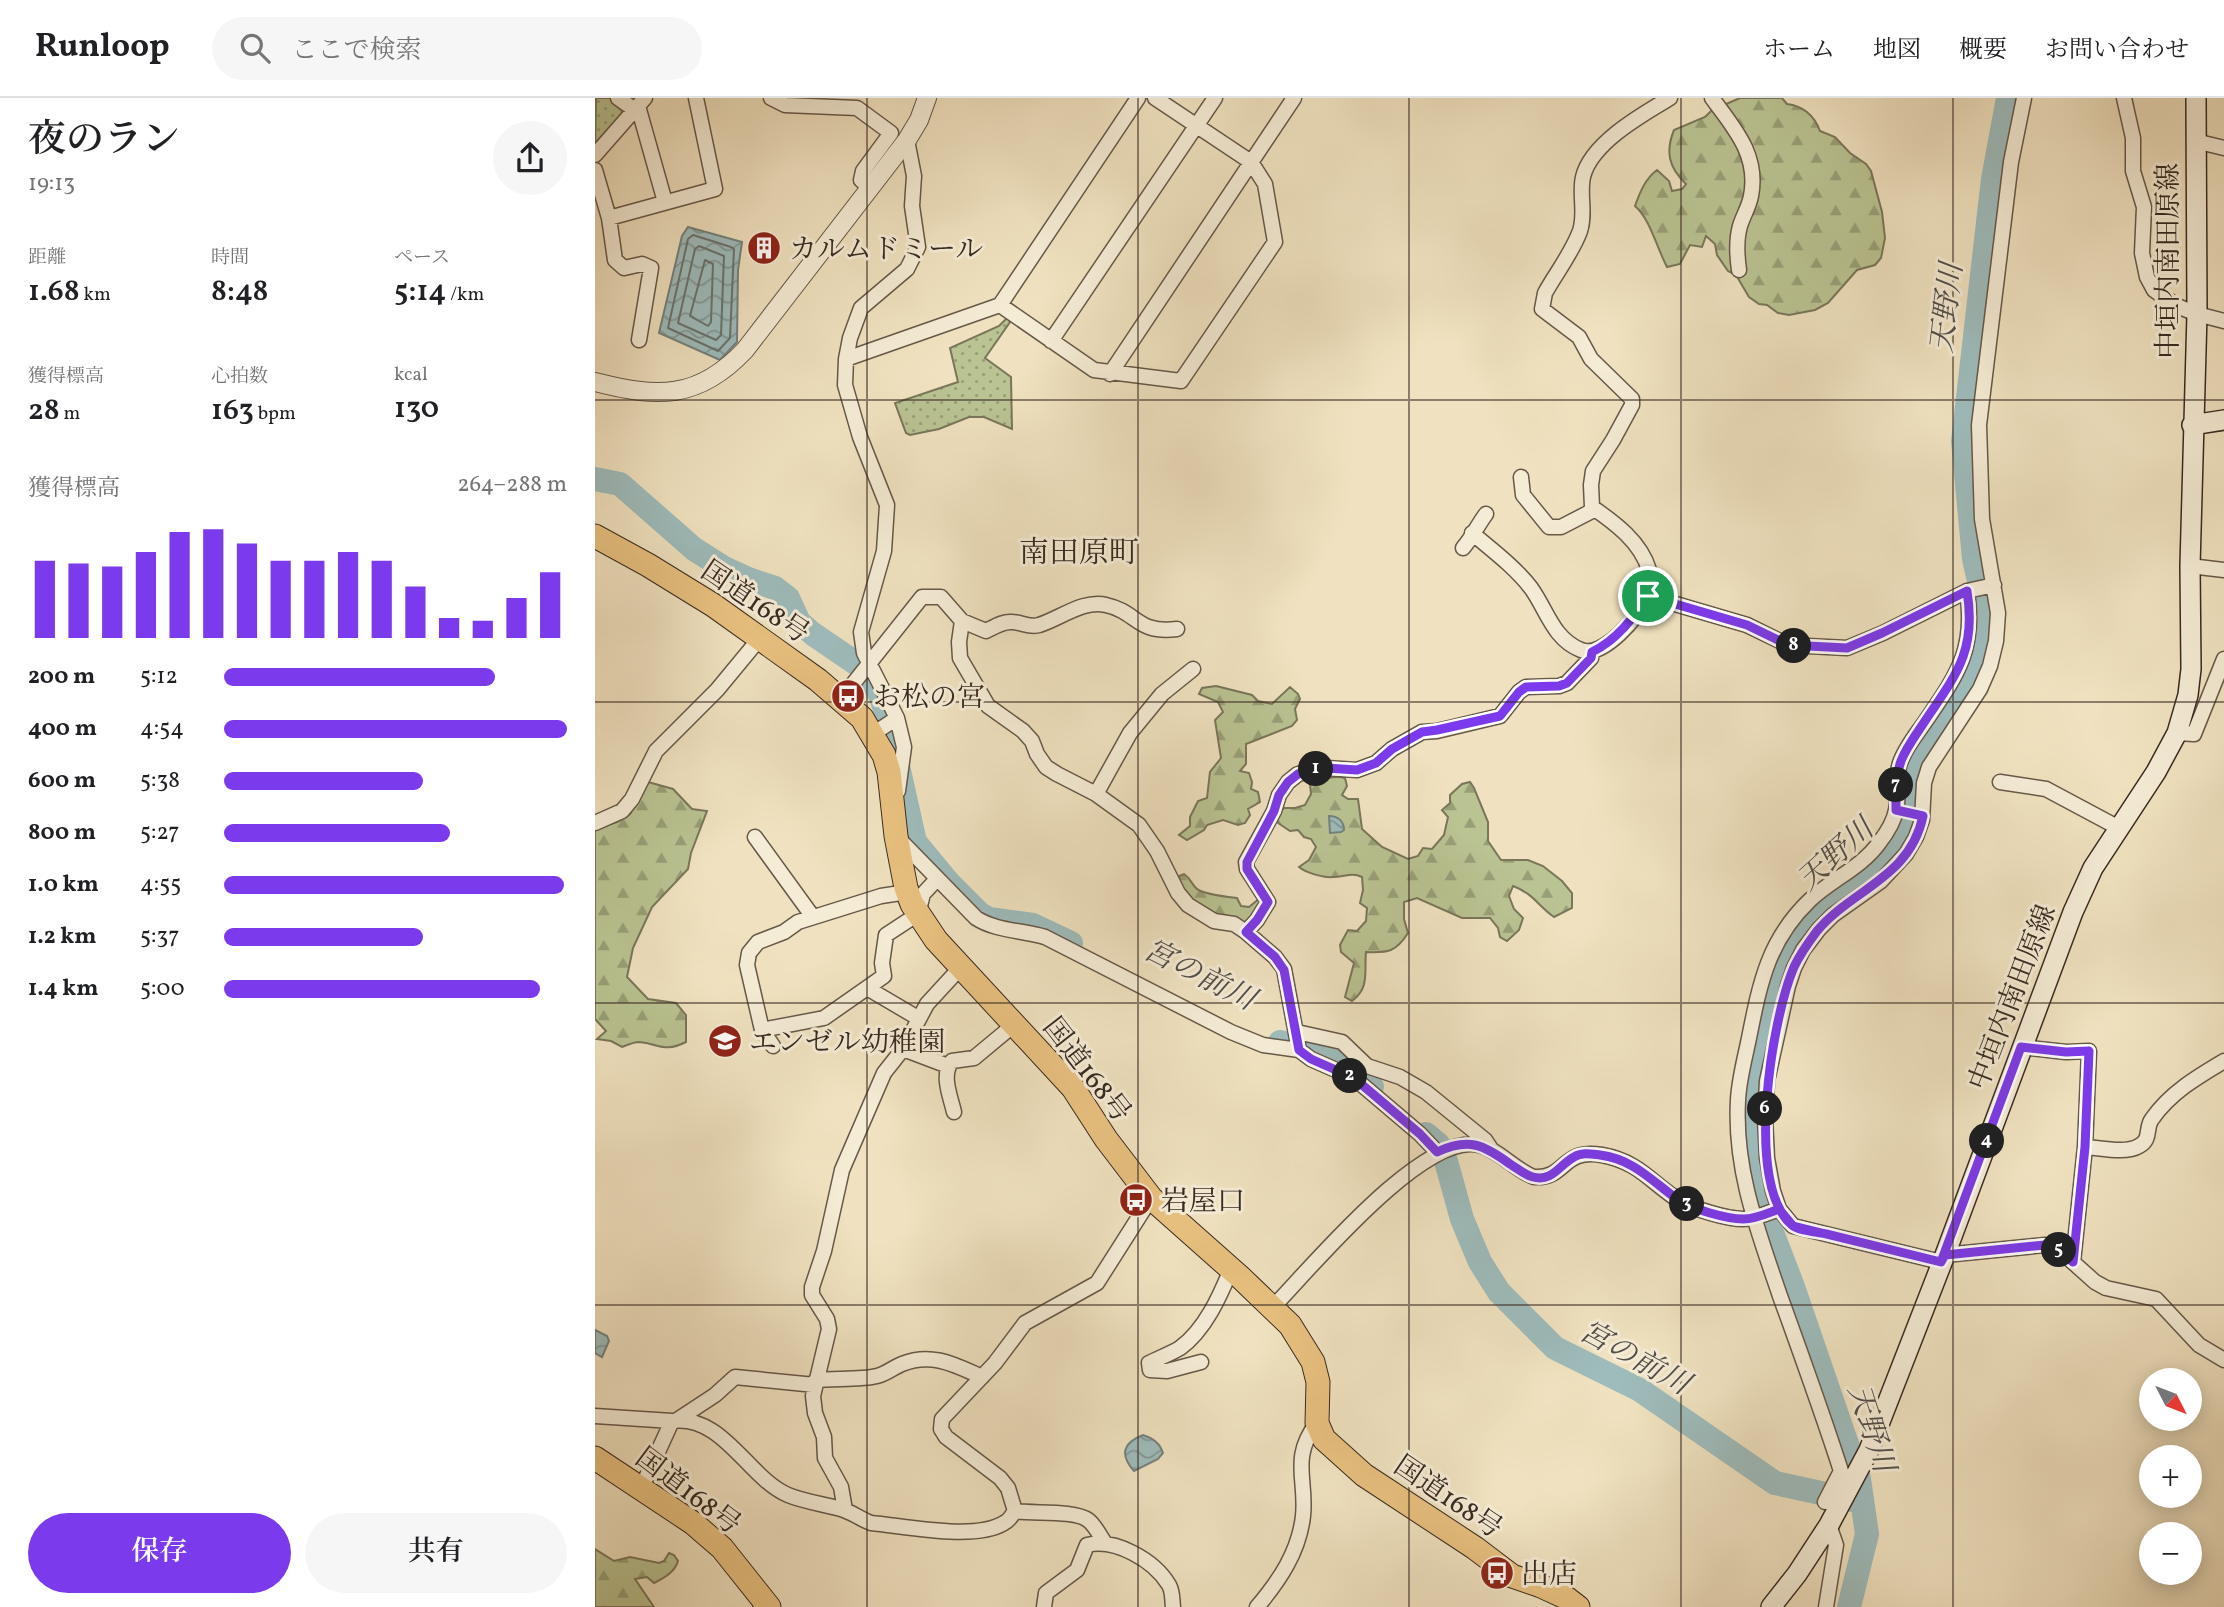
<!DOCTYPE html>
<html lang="ja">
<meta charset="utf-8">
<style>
:root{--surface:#fff;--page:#f6f6f6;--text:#202124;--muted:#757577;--line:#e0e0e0;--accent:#7c3aed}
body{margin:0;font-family:Vollkorn,"Noto Serif JP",serif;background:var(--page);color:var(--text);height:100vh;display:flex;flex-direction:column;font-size:26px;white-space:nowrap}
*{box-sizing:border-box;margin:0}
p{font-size:23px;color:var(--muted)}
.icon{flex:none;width:38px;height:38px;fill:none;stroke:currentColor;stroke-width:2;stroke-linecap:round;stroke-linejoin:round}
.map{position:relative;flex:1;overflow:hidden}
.panel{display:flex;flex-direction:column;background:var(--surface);width:595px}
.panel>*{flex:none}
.needle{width:46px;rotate:132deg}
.buttons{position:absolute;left:1544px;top:1270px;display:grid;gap:14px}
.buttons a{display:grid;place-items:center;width:63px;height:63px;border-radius:50%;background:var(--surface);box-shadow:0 4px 18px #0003;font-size:35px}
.pin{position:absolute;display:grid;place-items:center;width:60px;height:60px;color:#fff;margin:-30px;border:4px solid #fff;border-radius:50%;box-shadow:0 2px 7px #0007}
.km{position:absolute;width:35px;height:35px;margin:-18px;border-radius:50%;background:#222;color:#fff;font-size:19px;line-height:35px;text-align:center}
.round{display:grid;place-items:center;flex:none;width:74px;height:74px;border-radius:37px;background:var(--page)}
.head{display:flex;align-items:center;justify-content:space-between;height:119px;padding:0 28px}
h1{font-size:38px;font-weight:600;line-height:52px}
.metrics{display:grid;grid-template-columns:repeat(3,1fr);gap:10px;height:119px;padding:7px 28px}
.metrics div{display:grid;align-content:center}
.metrics b{font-size:30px;font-weight:600}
.metrics small{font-size:19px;font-weight:400}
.metrics p{font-size:19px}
.chart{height:196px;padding:14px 28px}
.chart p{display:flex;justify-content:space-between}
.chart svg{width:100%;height:126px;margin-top:7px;stroke:var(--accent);stroke-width:6}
.primary-button{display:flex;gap:14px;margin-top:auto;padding:14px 28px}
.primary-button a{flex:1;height:80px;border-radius:42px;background:var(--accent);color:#fff;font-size:28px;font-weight:600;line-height:80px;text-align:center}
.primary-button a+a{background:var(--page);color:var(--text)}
ul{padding:0 28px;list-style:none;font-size:23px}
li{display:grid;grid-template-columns:112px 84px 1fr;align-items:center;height:52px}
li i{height:18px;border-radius:9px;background:var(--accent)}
header{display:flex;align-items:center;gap:42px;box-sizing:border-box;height:98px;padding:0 35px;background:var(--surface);border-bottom:2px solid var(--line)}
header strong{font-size:33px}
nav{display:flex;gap:38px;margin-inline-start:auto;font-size:24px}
.search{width:490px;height:63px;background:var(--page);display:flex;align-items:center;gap:18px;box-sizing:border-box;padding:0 24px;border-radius:38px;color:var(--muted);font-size:26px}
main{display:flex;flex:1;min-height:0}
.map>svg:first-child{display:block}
.forest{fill:url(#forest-firs);stroke:#79765a;stroke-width:2}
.park{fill:url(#park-dots);stroke:#79765a;stroke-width:2}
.water{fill:url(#water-waves);stroke:#75827e;stroke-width:2}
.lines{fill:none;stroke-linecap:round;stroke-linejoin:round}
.shore{stroke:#6b736e;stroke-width:2}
.river{stroke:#9ebcbc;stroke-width:24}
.minor-casing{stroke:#665849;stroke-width:17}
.tertiary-casing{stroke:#665849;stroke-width:20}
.secondary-casing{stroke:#382a21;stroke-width:22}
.trunk-casing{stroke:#382a21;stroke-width:25}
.minor{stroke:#f5ecd6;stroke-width:14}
.tertiary{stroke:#f5ecd6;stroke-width:18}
.secondary{stroke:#f5ecd6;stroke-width:19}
.trunk{stroke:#e8c180;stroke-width:23}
.route-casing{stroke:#fff;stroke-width:14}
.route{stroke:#7c3aed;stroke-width:9}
.grid{fill:none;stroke:#382a21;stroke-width:2;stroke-opacity:0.55}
.labels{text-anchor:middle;stroke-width:6;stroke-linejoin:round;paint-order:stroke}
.poi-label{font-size:28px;fill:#382a21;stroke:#f5ecd6;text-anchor:start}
.street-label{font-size:28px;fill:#382a21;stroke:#f5ecd6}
.water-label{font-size:30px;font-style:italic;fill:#524e48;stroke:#f5ecd6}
.neighbourhood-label{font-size:30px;fill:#382a21;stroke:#f5ecd6}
</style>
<header>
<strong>Runloop</strong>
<div class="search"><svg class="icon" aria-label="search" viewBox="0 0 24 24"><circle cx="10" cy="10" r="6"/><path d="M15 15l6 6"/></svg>ここで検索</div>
<nav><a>ホーム</a><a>地図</a><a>概要</a><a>お問い合わせ</a></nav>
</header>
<main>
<section class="panel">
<div class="head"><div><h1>夜のラン</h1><p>19:13</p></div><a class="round"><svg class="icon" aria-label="share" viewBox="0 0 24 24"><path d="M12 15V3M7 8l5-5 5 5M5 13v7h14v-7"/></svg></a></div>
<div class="metrics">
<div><p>距離</p><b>1.68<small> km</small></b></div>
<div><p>時間</p><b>8:48</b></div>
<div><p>ペース</p><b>5:14<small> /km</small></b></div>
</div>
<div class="metrics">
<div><p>獲得標高</p><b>28<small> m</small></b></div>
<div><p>心拍数</p><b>163<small> bpm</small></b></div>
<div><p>kcal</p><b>130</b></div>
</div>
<div class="chart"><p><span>獲得標高</span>264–288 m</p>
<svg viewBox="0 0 160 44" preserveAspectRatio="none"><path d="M5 44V17M15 44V18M25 44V19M35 44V14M45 44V7M55 44V6M65 44V11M75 44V17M85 44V17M95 44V14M105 44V17M115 44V26M125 44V37M135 44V38M145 44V30M155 44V21"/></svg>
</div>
<ul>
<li><b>200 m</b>5:12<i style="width:79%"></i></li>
<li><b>400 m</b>4:54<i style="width:100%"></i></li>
<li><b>600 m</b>5:38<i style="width:58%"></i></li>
<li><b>800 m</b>5:27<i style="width:66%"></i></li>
<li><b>1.0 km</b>4:55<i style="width:99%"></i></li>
<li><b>1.2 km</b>5:37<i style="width:58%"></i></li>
<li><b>1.4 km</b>5:00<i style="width:92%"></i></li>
</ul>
<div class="primary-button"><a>保存</a><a>共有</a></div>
</section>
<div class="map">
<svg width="1629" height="1509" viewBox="0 0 1629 1509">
<defs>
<pattern id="forest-firs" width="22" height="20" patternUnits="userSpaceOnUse" patternTransform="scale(1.75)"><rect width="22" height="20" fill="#bac392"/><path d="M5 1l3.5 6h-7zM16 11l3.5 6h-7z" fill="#989f77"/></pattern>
<pattern id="park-dots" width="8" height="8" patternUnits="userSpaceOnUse" patternTransform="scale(1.75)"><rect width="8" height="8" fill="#bac392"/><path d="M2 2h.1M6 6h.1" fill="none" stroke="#989f77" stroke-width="1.8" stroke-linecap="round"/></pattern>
<pattern id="water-waves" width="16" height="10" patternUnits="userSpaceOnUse" patternTransform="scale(1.75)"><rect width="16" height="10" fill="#9ebcbc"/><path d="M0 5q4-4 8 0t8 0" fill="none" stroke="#829998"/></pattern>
</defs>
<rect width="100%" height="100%" fill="#f0e2c0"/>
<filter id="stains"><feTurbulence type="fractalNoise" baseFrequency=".00286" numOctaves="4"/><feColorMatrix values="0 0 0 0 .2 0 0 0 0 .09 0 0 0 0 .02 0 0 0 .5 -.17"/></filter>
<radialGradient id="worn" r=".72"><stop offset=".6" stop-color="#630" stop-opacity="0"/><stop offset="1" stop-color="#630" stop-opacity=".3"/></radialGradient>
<path class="forest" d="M1145,0H1187L1192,6C1208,8 1219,17 1225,33L1240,39L1255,55L1271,66L1276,73L1287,114L1290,140L1286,160L1280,167L1262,172L1233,205L1220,212L1194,217L1183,215L1172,207L1164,206L1154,199L1141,177L1133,173L1122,157L1120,146L1111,138L1107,149L1095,147L1085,166L1072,169C1062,150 1055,121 1040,108C1045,94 1050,81 1062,72L1074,83L1077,93L1087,91L1091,86C1074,70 1070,54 1079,32L1110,19L1117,12Z
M621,588L657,597L663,603L677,606L695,589L703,596L705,601L700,611L702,622L697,628L651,646V666L645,673L654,675L657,684L656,691L663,694L665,704L653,711L655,717L650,725L643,727L628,722L612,727L609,732L592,742L584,737L595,728V719L603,703L612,700L615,674L626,660L620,622L628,614L623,604L604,596L607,590Z
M723,678C735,682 740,677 750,680L752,688L747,697L753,701H763L767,731L787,749L813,761L823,758L828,750L837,751L849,737L853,719L847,712L855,705V697L867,686L875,684L879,690L893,724V743L906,762H933L948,768L967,783L977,795V810L959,819C943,808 939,796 918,788L914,798L919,811L928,820L924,832L912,843L905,839L903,830L895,820H867L822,800L809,804V821L813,835C801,854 793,855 771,854C769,874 775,890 757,903L750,899L759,865L746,854L745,847L753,832L762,833L771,823L772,810L765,805L768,792L767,779C756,774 750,779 738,779C729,780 711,775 704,769L714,762L721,749L716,741L709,739L703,732L695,733L683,725L681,717L689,710H700L710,707L716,696L715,686Z
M53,684L78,691L97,711L112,713L96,755L93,771L57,809L38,850L32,879L53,901L81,905L91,917V944C69,955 65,946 44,944C39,944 32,947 27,949L16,943L2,941L11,933L0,921V731L22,724L35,716Z
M589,776C595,780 596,785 601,790C606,796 633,799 642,800L646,808L654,809L665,800L668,801L661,817L646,828L597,807L579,780Z
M0,1451L19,1463L35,1459L64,1465L69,1463L74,1455L79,1457L83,1463C80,1474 69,1480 59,1485L52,1479L40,1481L59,1509H0Z"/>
<path class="park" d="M1,0H16L26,7L27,17L0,48Z
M413,219L415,224L390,260L416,279L417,331L389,319H374L344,331L315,337L311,335L300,305L363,284L355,250L404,228Z"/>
<path class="water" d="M93,129L147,144L143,172L142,244L125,262L64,235L87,138Z
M734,718C743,718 749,723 749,732L746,734L735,735Z
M0,1232L12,1238L14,1243L7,1259L0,1255Z
M548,1337C558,1340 565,1345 568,1355L563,1361L539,1373C525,1357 527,1345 548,1337Z"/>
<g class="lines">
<path class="shore" d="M98,137L136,149L139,151L135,240L123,253L73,230L93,141Z
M104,148L129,158L126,237L121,242L83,225L100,151Z
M110,162L118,166L116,224L113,228L95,218Z"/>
<path class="river" d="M0,381L25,386L99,451L129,470L153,481L180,490L193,500L204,524L218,536L262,566L272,576L285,597L291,614L320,744L353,784L385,816L394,821L438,827L476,845
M685,944C720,950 750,965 777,989
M831,1036L843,1046L849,1056L867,1121L885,1164L904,1194L960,1250L1045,1292L1180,1385L1267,1404
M1254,1509L1272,1436L1264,1381L1197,1186L1167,1108L1159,1078L1155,1043V1017L1165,945L1175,900L1188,857L1205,830L1229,805L1287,763L1303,746L1312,725L1316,678L1325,654L1366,597L1381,569L1390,539L1389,504L1379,461L1368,343L1398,81L1413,0"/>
<g class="minor-casing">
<path id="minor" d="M23,0L40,12
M176,0L190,7L262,10L296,35L268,73L266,82L275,90
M1117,0C1139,30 1164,57 1156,98C1154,109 1148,118 1145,128C1141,142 1142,158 1144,172
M1529,0L1538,40V73L1549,109L1547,155L1552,179L1559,192L1582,208L1602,216L1629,223
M43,8L70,104
M1600,43L1629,50
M0,57L50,0
M0,72L14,120L20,162L29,170L47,166L56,170L44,242
M14,120L120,91L101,0
M405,207L499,272L586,283L680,144L670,86L656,64L560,0
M456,243L620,0
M251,261L405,207L543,0
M515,276L699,0
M926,379L928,397L954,429H966L995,414L997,409L996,387L998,373L1018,342L1037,307V301L996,261L984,239L947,211L950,195C961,175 977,155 985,133C991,115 984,97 988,79C996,45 1048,16 1075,0
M877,435C897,452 920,469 936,490C952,512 958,541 986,552C1008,561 1044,518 1053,499C1056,492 1056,479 1054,472C1046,444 1020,425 997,409
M868,450C877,440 882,428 891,416
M1595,468L1629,472
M1053,498L1152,527L1193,547L1252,550L1288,535L1372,493L1399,487
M367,523L391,533C399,529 408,523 417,524C426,524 435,530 444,527C464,521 489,501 511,507C543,514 541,536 582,531
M246,601L327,499H346L367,523L364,544L365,560L393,608L428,633L437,643L442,656L451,669L462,676L501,696L544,727L562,753L583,795L593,807L619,823L639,826L651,834L680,859L689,871L704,952L716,961L759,980L825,1036L842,1054
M1582,635L1599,636L1629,561
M278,636L302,620
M1405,684L1451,691L1524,730
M303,693L309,649L302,620L269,555L266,534L289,453L292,407L265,339L250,287L251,261L255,240L266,210L312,171L323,149L317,108L319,78L312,42
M501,696L535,635L567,596L598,571
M0,725L27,713L37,701L61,653L122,592L165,540
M160,739L218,819
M303,740L381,820C401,833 427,832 450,839L636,934L668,947L704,952
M651,834L662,822L673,804L652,771L651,764L679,713L684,697L693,684L703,676L731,670L762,672L781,665L797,651L827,634L842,633L905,618L924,594L931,589L964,588L972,585L996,560L997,554
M272,890L323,920
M167,932L229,920L289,878L287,865L291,837L323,816L328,796L342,781
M702,934L747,944L772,968L805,979L831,994L890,1042L896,1051
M178,948L167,932L152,867L154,855L163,844L189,834L203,824L286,798L312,794
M1426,949L1471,954L1494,953L1490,1049L1478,1164
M308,951L353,968
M359,1014C355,997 346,977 357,963L379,960L420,926
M1490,1049C1506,1050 1531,1056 1544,1048C1557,1041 1550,1030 1557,1021C1575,995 1602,979 1629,963
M1350,1157L1450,1147L1462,1150L1500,1184L1511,1190L1561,1201L1604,1247L1629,1262
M1346,1164L1198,1128L1184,1111L1178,1093L1172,1060L1170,1020L1172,983L1193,888L1199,870L1208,852L1224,831L1238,817L1286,783L1311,756L1321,739L1327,722L1329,685L1334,669L1385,591L1395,568L1401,543L1403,515L1387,421L1384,327L1416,64L1429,0
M678,1209C716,1170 828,1034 884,1047C904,1052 920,1072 939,1079C972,1081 966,1050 1007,1057C1045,1064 1056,1085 1085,1103C1099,1111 1132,1121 1148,1121C1160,1121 1173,1115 1184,1111
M606,1264L572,1273L555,1272L554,1265C564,1260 575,1256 585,1250C610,1232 625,1198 636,1171
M221,1282C239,1280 266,1282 282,1278C291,1276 299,1269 307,1266C337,1254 360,1267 387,1279
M0,1318L77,1323
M82,1322L120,1297L140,1279L220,1287
M46,1391L77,1323C128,1316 153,1380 193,1397C210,1404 229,1406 246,1411C257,1414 265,1421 276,1425C310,1428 380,1443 409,1425C414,1423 417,1417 420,1413C439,1416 479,1412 493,1422C500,1427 505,1438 510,1445
M1230,1404L1246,1373C1227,1314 1206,1256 1185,1198C1163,1133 1139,1072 1143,1002C1144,981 1150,960 1154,940C1165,885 1173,842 1215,802C1236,782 1267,769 1284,745C1291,736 1299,723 1301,712C1305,696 1299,683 1305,665C1310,650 1321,637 1330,624C1362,577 1381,552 1372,493
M250,1412L246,1389L230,1360L229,1339L220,1315L218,1298L234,1231L232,1221L217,1197V1189L229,1153L247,1072L289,975L308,951L332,906L366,869
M420,1413L413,1390L405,1380L351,1339L346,1331L347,1321L400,1265L430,1225L502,1185L556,1100
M449,1509L451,1495L482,1472L492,1447C520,1440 559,1462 574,1487C578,1494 577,1502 578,1509
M662,1509C684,1483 704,1454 708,1418C712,1382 695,1360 722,1325
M1231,1509L1241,1447L1234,1427"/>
</g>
<g class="tertiary-casing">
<path id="tertiary" d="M0,284C62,300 103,302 150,252L312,42L324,22L332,0"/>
</g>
<g class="secondary-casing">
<path id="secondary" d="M1597,327L1629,322
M1176,1509L1202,1476L1234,1427L1274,1352L1350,1157L1478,814L1498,770L1561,674L1582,635L1593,597L1596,571L1595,468L1602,216L1601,0"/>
</g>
<g class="trunk-casing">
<path id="trunk" d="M0,438L53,467L118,507L223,582L267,620L289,657L294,674L301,738L311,790L317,806L341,842L478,990L511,1041L556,1100L644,1178L695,1227L718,1264L723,1284L722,1325L729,1341L769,1377L880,1450L917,1478L946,1488L970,1499L983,1509
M0,1360L98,1425L127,1450L174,1509"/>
</g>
<use href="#minor" class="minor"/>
<use href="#tertiary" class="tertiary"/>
<use href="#secondary" class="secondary"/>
<use href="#trunk" class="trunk"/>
</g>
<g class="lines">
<g class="route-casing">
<path id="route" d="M1053,498C1038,520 1022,542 997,554L996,560L972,585L964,588L931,589L924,594L905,618L842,632L827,634L797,651L781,665L762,672L731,670L703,676L693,684L684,697L679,713L652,764V771L673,804L662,822L651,834L680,859L689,872L704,952L716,961L759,980L825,1036L842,1054C874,1039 889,1047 915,1066C923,1071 930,1077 938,1079C958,1084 964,1067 979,1059C987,1054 996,1056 1005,1057C1038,1061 1057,1083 1082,1101C1096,1111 1132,1121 1148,1121C1161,1121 1173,1115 1184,1111L1198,1128L1346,1164L1426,949L1471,954L1494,953L1490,1049L1478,1164L1462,1150L1450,1147L1350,1157L1346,1164C1308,1155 1270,1145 1232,1136C1222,1134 1204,1133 1197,1127C1149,1087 1177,920 1199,869C1205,856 1213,845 1222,833C1257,791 1315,780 1328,718L1301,712C1301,695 1300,679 1306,663C1311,650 1320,638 1328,626C1360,578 1382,554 1372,493L1287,535L1252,550L1193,547L1152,527L1053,498"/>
</g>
<use href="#route" class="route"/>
</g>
<path class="grid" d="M272,0V1509M543,0V1509M814,0V1509M1086,0V1509M1358,0V1509M0,302H1629M0,604H1629M0,905H1629M0,1207H1629"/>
<defs>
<g id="building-disc" transform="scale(1.75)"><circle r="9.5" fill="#8f2418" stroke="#f5ecd6"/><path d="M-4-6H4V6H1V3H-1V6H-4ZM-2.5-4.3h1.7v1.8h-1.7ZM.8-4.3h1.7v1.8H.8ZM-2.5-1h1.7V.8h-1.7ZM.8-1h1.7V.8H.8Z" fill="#fff"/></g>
<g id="bus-disc" transform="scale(1.75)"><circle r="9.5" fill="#8f2418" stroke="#f5ecd6"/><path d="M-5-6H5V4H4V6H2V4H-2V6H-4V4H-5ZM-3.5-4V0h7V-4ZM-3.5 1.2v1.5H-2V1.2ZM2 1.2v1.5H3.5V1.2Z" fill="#fff"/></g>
<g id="school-disc" transform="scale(1.75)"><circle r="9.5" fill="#8f2418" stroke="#f5ecd6"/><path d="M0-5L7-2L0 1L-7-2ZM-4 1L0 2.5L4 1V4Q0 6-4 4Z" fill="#fff"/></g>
</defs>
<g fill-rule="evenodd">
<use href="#building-disc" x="169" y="150"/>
<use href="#bus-disc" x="253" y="598"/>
<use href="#school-disc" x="130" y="943"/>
<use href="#bus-disc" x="541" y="1102"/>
<use href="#bus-disc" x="902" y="1475"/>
</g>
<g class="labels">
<g class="poi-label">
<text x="194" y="160">カルムドミール</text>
<text x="278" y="608">お松の宮</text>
<text x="154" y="953">エンゼル幼稚園</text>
<text x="566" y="1112">岩屋口</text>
<text x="926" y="1485">出店</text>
</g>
<g class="street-label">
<text transform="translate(1572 163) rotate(-90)" y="10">中垣内南田原線</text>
<text transform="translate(161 503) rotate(34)" y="10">国道168号</text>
<text transform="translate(1416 899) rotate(-69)" y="10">中垣内南田原線</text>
<text transform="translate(493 971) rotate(52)" y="10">国道168号</text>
<text transform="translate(94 1392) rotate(37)" y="10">国道168号</text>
<text transform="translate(854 1398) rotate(34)" y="10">国道168号</text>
</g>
<g class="water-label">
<text transform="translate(1351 210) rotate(-83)" y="10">天野川</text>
<text transform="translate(1240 756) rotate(-42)" y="10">天野川</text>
<text transform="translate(605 876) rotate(27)" y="10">宮の前川</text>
<text transform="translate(1040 1259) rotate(29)" y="10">宮の前川</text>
<text transform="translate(1277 1330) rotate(72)" y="10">天野川</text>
</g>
<g class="neighbourhood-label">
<text x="484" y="464">南田原町</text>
</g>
</g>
<rect width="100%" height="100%" filter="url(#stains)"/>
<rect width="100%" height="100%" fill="url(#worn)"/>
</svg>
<div class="buttons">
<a><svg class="needle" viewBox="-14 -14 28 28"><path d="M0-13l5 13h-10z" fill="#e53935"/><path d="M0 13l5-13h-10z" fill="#757577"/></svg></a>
<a>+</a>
<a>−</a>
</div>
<div class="pin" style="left:1053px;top:498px;background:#1e9e55"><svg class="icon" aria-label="arrive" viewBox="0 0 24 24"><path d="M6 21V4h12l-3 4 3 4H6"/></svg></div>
<b class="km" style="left:721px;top:671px">1</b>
<b class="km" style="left:755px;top:978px">2</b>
<b class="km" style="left:1092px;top:1106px">3</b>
<b class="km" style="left:1392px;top:1043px">4</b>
<b class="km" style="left:1464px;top:1152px">5</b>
<b class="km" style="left:1170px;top:1011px">6</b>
<b class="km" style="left:1301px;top:687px">7</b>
<b class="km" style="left:1199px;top:548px">8</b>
</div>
</main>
